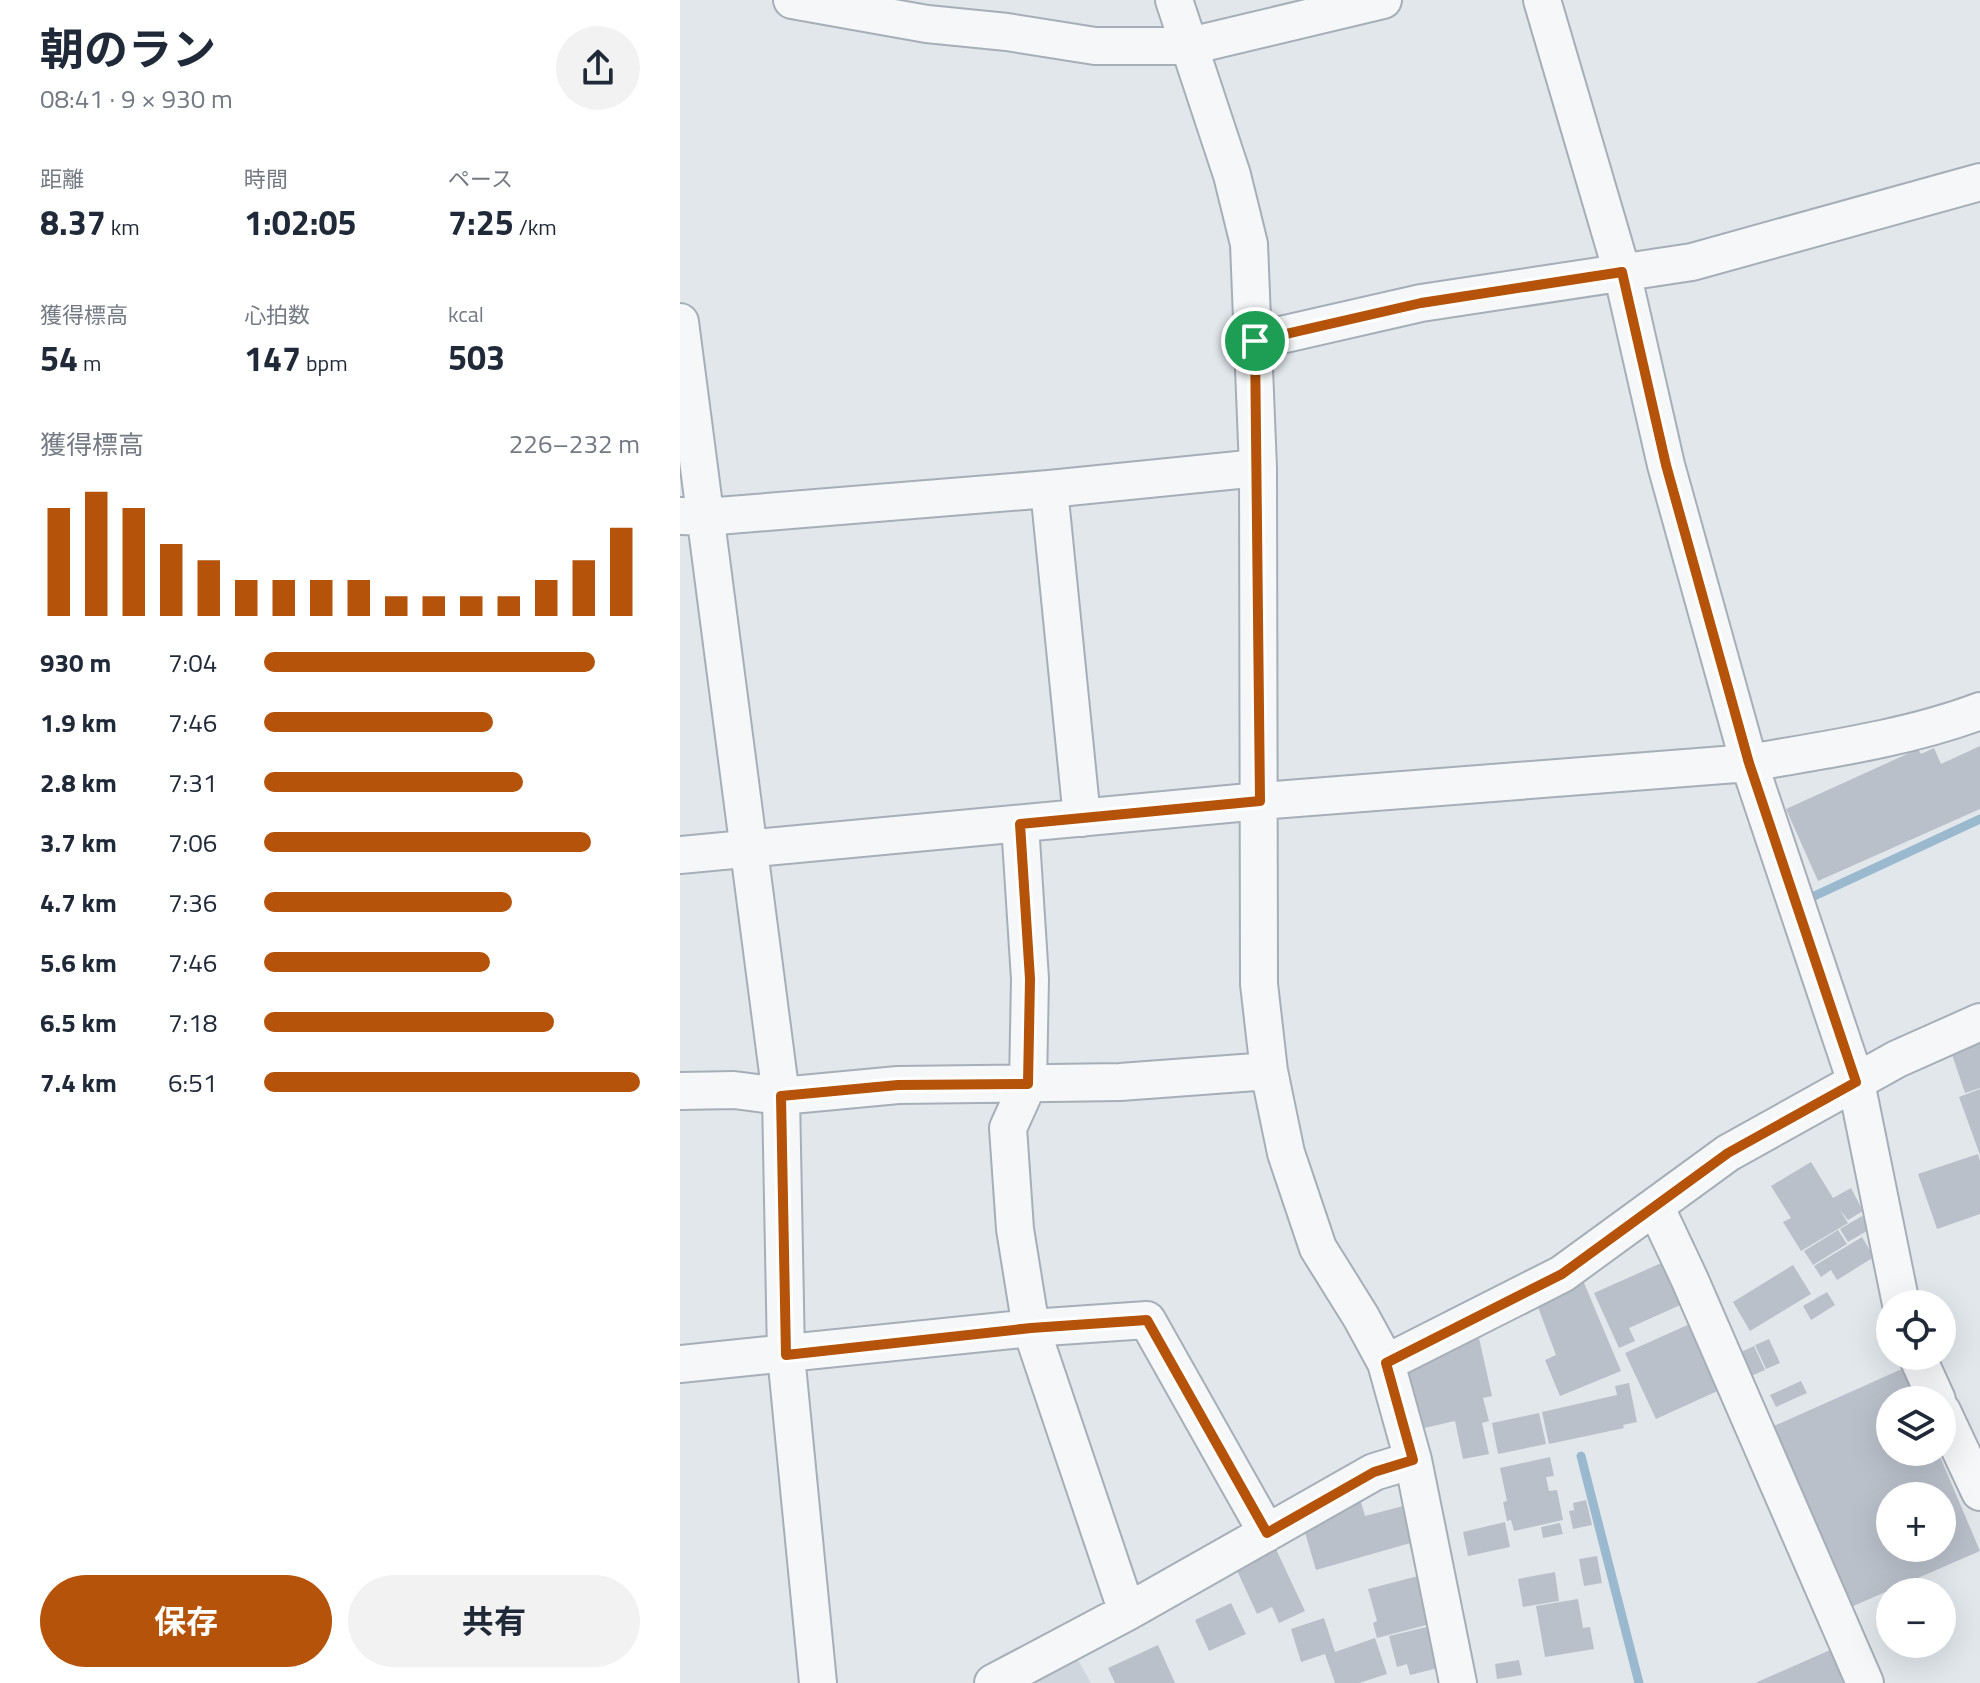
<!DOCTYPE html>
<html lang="ja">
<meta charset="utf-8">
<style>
:root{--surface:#fff;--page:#f2f2f3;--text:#1f2937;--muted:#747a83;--accent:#b45309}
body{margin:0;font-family:"Titillium Web","Noto Sans JP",sans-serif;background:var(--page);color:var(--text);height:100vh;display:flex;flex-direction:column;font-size:30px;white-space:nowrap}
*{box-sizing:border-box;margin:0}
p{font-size:26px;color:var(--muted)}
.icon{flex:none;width:44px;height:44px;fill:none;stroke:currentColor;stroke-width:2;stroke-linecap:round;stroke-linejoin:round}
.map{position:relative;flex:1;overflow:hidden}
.sheet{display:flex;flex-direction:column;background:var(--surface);width:680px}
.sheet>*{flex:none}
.tools{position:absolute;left:1196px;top:1290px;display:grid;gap:16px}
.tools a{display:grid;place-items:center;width:80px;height:80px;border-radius:50%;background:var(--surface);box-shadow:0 8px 32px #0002;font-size:40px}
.pin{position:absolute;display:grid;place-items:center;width:68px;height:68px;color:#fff;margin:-34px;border:4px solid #fff;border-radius:50%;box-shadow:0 2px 8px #0007}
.round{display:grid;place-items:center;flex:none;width:84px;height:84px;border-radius:42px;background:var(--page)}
.head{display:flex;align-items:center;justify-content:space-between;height:136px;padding:0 40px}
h1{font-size:44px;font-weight:700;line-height:60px}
.metrics{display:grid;grid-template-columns:repeat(3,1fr);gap:12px;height:136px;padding:8px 40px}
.metrics div{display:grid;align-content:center}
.metrics b{font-size:34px;font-weight:700}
.metrics small{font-size:22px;font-weight:400}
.metrics p{font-size:22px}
.chart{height:224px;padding:16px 40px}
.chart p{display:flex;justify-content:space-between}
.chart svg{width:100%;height:144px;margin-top:8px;stroke:var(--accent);stroke-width:6}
.button{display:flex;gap:16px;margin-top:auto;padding:16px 40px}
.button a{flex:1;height:92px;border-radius:48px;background:var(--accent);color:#fff;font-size:32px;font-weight:700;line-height:92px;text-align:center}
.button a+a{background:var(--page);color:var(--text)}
ul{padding:0 40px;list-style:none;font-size:26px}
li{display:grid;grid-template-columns:128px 96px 1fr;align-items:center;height:60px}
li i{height:20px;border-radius:10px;background:var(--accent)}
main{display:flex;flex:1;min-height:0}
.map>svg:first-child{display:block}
.built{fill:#d0d6de}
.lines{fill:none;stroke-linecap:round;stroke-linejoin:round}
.stream{stroke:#9ab9cf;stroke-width:9}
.building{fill:#b9c0ca;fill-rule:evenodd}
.minor-casing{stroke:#a6aeb7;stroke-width:40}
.minor{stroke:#f5f7f9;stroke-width:36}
.route-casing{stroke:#fff;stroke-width:16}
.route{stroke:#b45309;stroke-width:10}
</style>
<main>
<section class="sheet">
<div class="head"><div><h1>朝のラン</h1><p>08:41 · 9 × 930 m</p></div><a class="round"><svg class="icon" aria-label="share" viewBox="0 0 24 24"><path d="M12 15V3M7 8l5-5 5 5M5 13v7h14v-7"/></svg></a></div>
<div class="metrics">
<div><p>距離</p><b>8.37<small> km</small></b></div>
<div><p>時間</p><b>1:02:05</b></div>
<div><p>ペース</p><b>7:25<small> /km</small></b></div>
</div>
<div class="metrics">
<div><p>獲得標高</p><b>54<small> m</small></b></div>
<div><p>心拍数</p><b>147<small> bpm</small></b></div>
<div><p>kcal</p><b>503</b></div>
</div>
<div class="chart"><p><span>獲得標高</span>226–232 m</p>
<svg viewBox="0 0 160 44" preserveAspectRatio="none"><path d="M5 44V11M15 44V6M25 44V11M35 44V22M45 44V27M55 44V33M65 44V33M75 44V33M85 44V33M95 44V38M105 44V38M115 44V38M125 44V38M135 44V33M145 44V27M155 44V17"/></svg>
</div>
<ul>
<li><b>930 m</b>7:04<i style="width:88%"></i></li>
<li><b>1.9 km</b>7:46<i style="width:61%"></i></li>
<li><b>2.8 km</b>7:31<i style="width:69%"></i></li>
<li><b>3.7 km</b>7:06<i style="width:87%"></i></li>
<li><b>4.7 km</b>7:36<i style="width:66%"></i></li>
<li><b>5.6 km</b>7:46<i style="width:60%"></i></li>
<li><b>6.5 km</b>7:18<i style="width:77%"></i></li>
<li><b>7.4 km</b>6:51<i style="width:100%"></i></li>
</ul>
<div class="button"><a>保存</a><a>共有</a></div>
</section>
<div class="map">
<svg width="1300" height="1683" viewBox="0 0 1300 1683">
<rect width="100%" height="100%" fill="#e2e7ec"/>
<path class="built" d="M394,1653L411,1683H334Z"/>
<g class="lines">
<path class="stream" d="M1132,907L1130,898L1300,819
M901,1456L959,1683"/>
</g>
<path class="building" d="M1300,746V809L1138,881L1106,809L1238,749L1241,754L1254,748L1261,764Z
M1300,1035V1088L1285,1093L1269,1046Z
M1300,1089V1155L1279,1097Z
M1298,1154L1300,1161V1214L1257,1229L1238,1174Z
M1131,1162L1153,1198L1171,1188L1183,1211L1168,1220L1160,1210L1168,1223L1121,1251L1103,1222L1111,1218L1091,1186Z
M1182,1216L1190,1229L1168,1242L1160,1229Z
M1158,1230L1167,1244L1133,1265L1124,1251Z
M1182,1237L1194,1257L1157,1280L1151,1270L1141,1277L1134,1266Z
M988,1260L1007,1302L949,1328L955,1341L939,1348L914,1293Z
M1113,1265L1131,1294L1070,1331L1053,1302Z
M902,1278L941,1371L880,1396L865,1360L876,1355L855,1299Z
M1147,1292L1155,1305L1131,1320L1123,1306Z
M1014,1322L1044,1388L976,1419L945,1353Z
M799,1338L812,1396L803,1398L809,1421L802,1423L809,1454L783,1459L775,1421L740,1429L726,1364L761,1357L759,1346Z
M1089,1339L1100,1363L1086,1369L1075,1345Z
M1074,1346L1085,1370L1071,1376L1061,1352Z
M1222,1369L1236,1400H1210V1452H1258L1300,1551L1164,1610L1085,1430ZM1210,1496H1262V1548H1210Z
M1121,1381L1127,1393L1096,1407L1090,1395Z
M949,1383L957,1422L943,1425L944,1428L869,1444L862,1412L937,1395L935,1386Z
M859,1413L866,1444L818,1454L812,1423Z
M870,1457L874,1476L866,1477L869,1491L877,1490L883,1520L834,1531L831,1520L827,1521L823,1502L827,1501L820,1468Z
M906,1500L912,1525L893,1529L889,1511L894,1510L893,1503Z
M681,1502L685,1516L723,1506L734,1542L636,1570L621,1519Z
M825,1522L830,1547L788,1556L783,1532Z
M880,1523L883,1534L863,1538L861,1527Z
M594,1545L625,1611L599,1623L592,1607L577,1614L554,1564Z
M917,1556L922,1583L904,1586L899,1559Z
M875,1572L879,1601L843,1607L838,1579Z
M738,1576L750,1624L697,1638L693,1623L697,1621L688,1589Z
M898,1599L903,1628L910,1627L914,1649L865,1657L856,1606Z
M551,1603L566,1634L529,1651L515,1620Z
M644,1618L655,1652L695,1638L707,1674L679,1683H655L645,1654L621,1662L611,1629Z
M751,1626L758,1668L730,1675L727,1664L717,1667L709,1636Z
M478,1645L495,1683H435L428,1668Z
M1150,1650L1164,1683H1075Z
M839,1660L842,1675L817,1679L815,1664Z"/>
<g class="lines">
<g class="minor-casing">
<path id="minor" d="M112,0L247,24L327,32L415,46H510L703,0
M494,0L552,175L569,244L578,468L579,984L589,1071L606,1153L638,1248L681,1317L706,1363L733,1460L778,1683
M862,0L942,272L986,465L1069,763C1144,750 1229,738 1300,711
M0,322L101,1096L106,1355L138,1683
M575,341L741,303L1012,262L1300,182
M369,489L402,818
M2,516L25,517L369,489L578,468
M340,824L350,979L348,1084L328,1128L335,1229L351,1328L447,1612
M0,855L580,801L1069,763L1176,1082L1221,1304
M0,1091L54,1090L101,1096L218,1085L440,1082L589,1071
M976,1208L1009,1278L1185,1683
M1237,1356L1257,1400
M706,1363L882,1274L1048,1153L1217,1059L1300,1022
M0,1364L351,1328L467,1320L587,1533
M1262,1411L1300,1492
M313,1683L447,1612L694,1472L733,1460"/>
</g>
<use href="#minor" class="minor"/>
</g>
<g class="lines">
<g class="route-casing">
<path id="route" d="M942,272L986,465L1069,763L1176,1082L1048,1153L882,1274L706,1363L733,1460L694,1472L587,1533L467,1320L351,1328L106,1355L101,1096L218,1085L348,1084L350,979L340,824L580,801L575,341L741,303Z"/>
</g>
<use href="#route" class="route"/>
</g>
</svg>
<div class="tools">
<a><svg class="icon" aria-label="locate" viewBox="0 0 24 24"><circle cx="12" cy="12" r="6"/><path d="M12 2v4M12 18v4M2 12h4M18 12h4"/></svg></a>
<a><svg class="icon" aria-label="layers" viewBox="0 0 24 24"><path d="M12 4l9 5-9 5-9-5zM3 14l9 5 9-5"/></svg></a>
<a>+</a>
<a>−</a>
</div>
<div class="pin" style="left:575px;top:341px;background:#1e9e55"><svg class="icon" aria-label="arrive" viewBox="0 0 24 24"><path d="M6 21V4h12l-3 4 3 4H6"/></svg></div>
</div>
</main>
